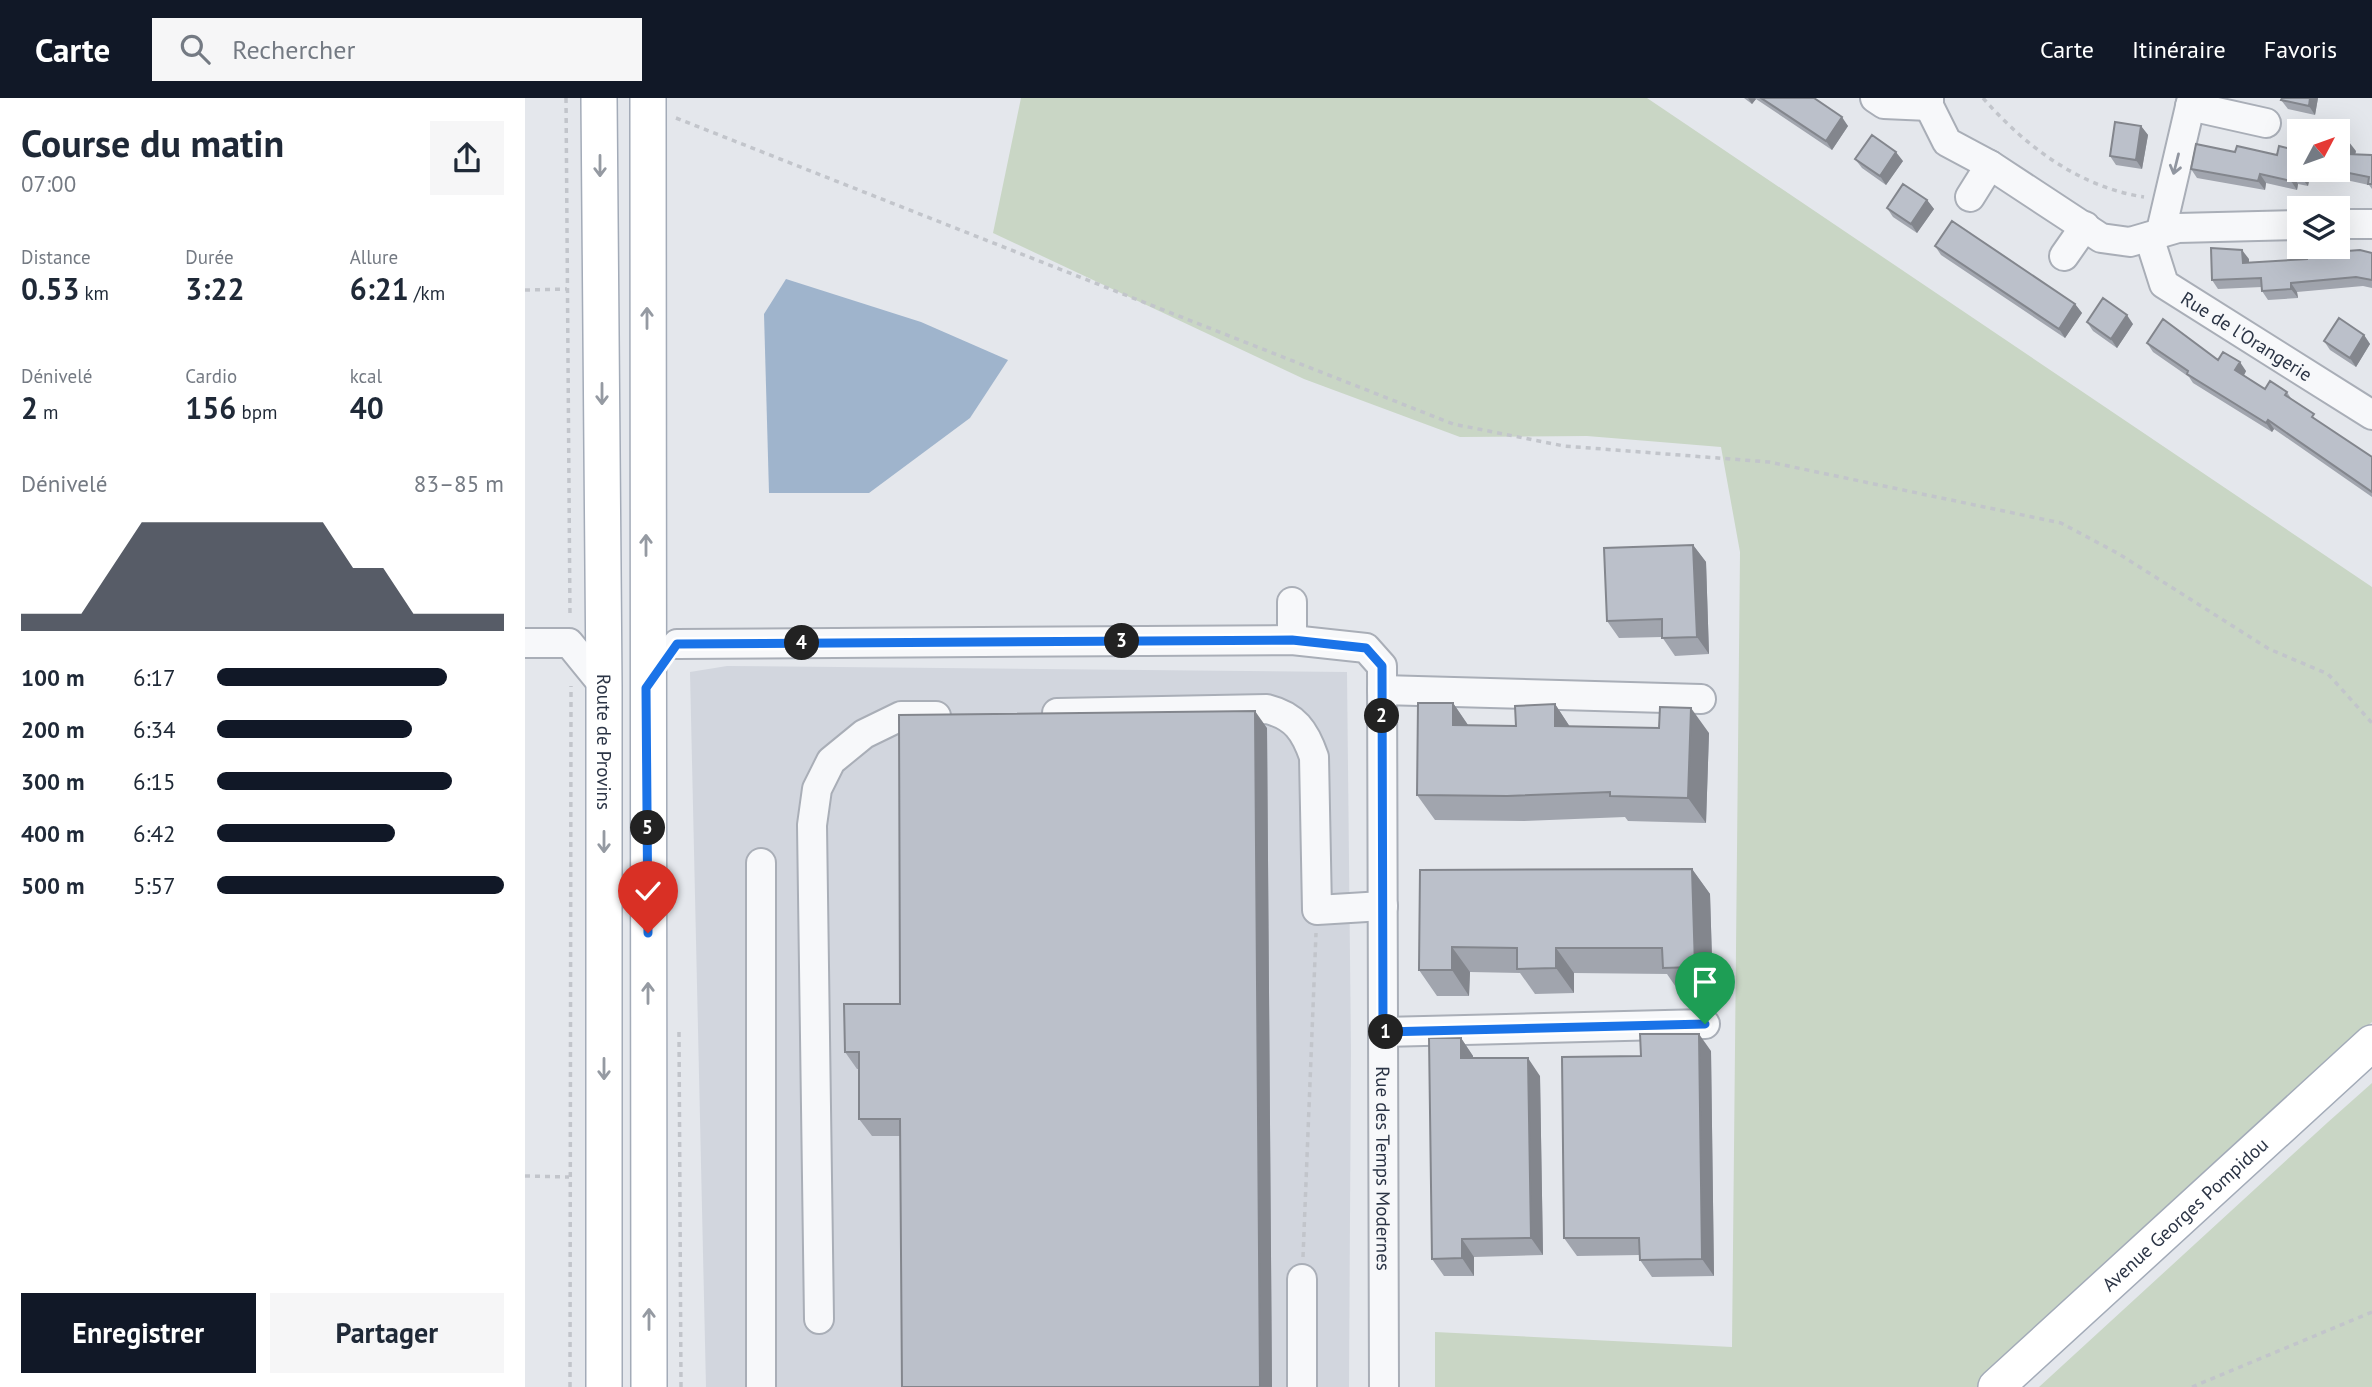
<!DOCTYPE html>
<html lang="fr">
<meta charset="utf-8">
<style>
:root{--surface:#fff;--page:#f6f6f7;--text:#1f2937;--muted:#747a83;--accent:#111827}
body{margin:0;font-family:"PT Sans",sans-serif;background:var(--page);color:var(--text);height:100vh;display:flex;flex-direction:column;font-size:26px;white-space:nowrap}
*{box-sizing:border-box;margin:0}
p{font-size:23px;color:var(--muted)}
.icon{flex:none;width:38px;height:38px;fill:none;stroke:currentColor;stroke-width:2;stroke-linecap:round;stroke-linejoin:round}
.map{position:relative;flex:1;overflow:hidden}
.side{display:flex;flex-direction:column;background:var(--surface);width:525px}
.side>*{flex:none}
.needle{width:46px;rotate:49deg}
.tools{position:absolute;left:1762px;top:21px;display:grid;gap:14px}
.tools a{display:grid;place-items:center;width:63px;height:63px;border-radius:0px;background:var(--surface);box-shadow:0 7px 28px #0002;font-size:35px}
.pin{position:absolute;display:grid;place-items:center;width:60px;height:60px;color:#fff;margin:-72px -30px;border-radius:50% 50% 50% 0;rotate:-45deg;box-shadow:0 0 7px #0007}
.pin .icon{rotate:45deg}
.km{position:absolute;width:35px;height:35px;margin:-18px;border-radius:50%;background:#222;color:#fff;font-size:19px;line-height:35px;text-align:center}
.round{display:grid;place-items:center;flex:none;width:74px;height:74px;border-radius:0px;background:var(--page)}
.summary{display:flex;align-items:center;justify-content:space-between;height:119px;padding:0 21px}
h1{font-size:38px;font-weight:800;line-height:52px}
.metrics{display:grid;grid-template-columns:repeat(3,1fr);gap:10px;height:119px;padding:7px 21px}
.metrics div{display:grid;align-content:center}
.metrics b{font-size:30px;font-weight:800}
.metrics small{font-size:19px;font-weight:400}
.metrics p{font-size:19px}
.chart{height:196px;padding:14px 21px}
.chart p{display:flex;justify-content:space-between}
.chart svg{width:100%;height:126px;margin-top:7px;fill:var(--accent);opacity:.7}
.cta{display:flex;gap:14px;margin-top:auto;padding:14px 21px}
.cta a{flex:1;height:80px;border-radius:0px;background:var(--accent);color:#fff;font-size:28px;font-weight:800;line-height:80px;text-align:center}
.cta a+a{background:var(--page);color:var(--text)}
ul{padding:0 21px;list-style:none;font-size:23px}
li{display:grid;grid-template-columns:112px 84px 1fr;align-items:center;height:52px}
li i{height:18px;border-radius:9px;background:var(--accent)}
header{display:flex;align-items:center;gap:42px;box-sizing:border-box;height:98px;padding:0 35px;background:var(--accent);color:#fff}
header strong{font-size:33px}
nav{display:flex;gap:38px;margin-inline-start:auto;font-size:24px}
.search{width:490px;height:63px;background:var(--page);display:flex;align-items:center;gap:18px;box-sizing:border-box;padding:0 24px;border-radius:0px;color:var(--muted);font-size:26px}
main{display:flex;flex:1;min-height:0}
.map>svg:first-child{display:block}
.built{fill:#d2d6de}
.green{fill:#c9d6c5}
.water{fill:#9fb4cc}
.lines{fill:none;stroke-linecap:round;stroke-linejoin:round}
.minor-casing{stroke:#a9aeb7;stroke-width:32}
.major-casing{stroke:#a3abb8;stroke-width:38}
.path{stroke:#c2c5cb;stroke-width:3.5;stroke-dasharray:5 5;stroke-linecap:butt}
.minor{stroke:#f7f8fa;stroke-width:28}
.major{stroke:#fff;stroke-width:35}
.wall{fill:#a1a5ae}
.shaded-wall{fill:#83868d}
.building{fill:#bbc0ca;stroke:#83868d;stroke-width:2}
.oneway{stroke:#9196a0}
.oneway2{stroke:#959aa2}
.route-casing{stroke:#fff;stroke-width:14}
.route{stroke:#1a73e8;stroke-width:9}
.labels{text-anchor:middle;stroke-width:5;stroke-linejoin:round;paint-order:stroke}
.street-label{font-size:19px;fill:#2b3445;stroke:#f4f6f9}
</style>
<header>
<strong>Carte</strong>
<div class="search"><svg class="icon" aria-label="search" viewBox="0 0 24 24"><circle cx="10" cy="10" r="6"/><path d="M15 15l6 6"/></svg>Rechercher</div>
<nav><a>Carte</a><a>Itinéraire</a><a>Favoris</a></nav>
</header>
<main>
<section class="side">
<div class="summary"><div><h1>Course du matin</h1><p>07:00</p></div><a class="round"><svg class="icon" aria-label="share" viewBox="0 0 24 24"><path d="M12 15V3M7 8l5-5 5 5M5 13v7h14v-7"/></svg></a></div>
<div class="metrics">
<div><p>Distance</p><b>0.53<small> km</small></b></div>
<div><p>Durée</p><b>3:22</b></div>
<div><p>Allure</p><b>6:21<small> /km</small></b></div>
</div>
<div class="metrics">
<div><p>Dénivelé</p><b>2<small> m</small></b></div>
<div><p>Cardio</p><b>156<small> bpm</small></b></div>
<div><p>kcal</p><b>40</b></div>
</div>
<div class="chart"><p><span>Dénivelé</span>83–85 m</p>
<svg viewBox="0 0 160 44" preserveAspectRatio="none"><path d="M0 44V38L10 38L20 38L30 22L40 6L50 6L60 6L70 6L80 6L90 6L100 6L110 22L120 22L130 38L140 38L150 38L160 38V44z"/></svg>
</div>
<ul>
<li><b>100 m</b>6:17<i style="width:80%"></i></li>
<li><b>200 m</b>6:34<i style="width:68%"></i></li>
<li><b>300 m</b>6:15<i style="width:82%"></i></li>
<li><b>400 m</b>6:42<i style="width:62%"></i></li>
<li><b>500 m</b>5:57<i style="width:100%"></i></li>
</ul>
<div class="cta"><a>Enregistrer</a><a>Partager</a></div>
</section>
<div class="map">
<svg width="1847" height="1289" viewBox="0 0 1847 1289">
<rect width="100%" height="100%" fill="#e4e7ec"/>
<path class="built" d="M202,568L822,574L826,954L824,1289H181L165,574Z"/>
<path class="green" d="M496,0H1122L1847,489V924L1452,1289H910V1234L1207,1249L1215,454L1196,349L1062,338L935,339L779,281L468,135Z
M1847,985V1289H1514L1802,1025Z"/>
<path class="water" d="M261,181L396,224L483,262L445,320L344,395H244L239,216Z"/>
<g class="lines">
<g class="minor-casing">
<g id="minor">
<path d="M1350,0L1359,6L1404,8"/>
<path d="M1404,0V8L1422,44L1465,67L1576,140L1605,144L1653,130L1774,127"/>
<path d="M1665,8L1741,25"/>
<path d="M1445,99L1465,67"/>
<path d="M1813,126H1847"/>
<path d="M1636,133L1667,0"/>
<path id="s1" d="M1624,139L1639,186L1847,317"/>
<path d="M1539,158L1560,128"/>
<path d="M767,504V542"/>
<path d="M0,545H44L79,588"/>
<path id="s2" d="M152,546L767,542L841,550L857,568L859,1289"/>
<path d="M857,592L1176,601"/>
<path d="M532,615L742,611C770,618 780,633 789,659L792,812L858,808"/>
<path d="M236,765V1289"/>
<path d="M858,934L1180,926"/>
<path d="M294,1221L287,727L292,691L306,663L339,636L376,618H411"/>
<path d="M777,1289V1181"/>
</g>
</g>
<g class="major-casing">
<g id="major">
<path id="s3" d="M74,0L79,588V1289"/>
<path d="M123,0L124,1289"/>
<path id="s4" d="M1471,1289L1847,945"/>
</g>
</g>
<path class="path" d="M41,0L45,520
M1458,0C1500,48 1554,89 1619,99
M151,20L928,326L1039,348L1244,364L1536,425L1594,456L1744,551L1803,576L1847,625
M0,192L42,191
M154,934L156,1289
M0,1078L44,1079
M778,1159L791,835
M45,1289L46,588
M1667,1289L1847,1214"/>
<use href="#minor" class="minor"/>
<use href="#major" class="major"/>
</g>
<path class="wall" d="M1219,0H1289L1323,28L1307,52L1231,1L1227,6Z
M1757,0H1793L1790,17L1763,11L1756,2Z
M1616,28L1623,37L1617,71L1591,67L1585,58Z
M1831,53L1830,56L1847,57V91L1844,87L1798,77L1794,72H1813Z
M1330,61L1378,63L1361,87L1337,70Z
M1666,71L1774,72H1786L1783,88L1773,86L1772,92L1741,85L1740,92L1672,80Z
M1402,102L1409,111L1392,135L1368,119L1362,110Z
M1410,148L1550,206L1557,215L1540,240L1416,157Z
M1847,155V190L1838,188L1772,194L1773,200L1743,202L1737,193V189L1693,191L1687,182L1724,161V165L1782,161Z
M1562,224L1608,226L1592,250L1568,233Z
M1839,237L1845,246L1831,269L1805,252L1799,243Z
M1622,245L1693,262L1721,273L1719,277L1740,291L1762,294L1767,302L1793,323L1847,359V399L1749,331L1747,334L1668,285L1664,279L1628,254Z
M1168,447L1181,464L1184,556L1150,558L1137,539L1094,540L1082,523Z
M928,605L943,627L991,628L1030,606L1045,629L1184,635L1181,725L1103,723L1100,719L999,723L910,722L892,697Z
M742,630L747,1289H377L375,1038H347L334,1021V971H332L320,954L375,906Z
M1167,771L1185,796L1188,894L1155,895L1142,876L1049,875V895L1010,896L995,875L945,874L944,898H912L894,872L895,772Z
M936,940L948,958V960L1015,978L1018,1157L949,1159V1178H919L907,1161Z
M1186,953L1189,1178L1127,1179L1115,1162L1114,1157L1052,1158L1039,1140L1116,958Z"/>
<path class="shaded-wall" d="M1223,0H1230L1231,1L1227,6Z
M1785,0H1793L1790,17L1784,8Z
M1317,19L1323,28L1307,52L1301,43Z
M1616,28L1623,37L1617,71L1611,62Z
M1824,44L1831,53L1828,65L1822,56Z
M1371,54L1378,63L1361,87L1355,78Z
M1778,72H1786L1783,88L1776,79Z
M1735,76L1741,85L1740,92L1733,83Z
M1767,77L1773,86L1772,92L1766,83Z
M1402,102L1409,111L1392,135L1386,126Z
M1717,152L1724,161V174L1718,165Z
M1766,185L1772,194L1773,200L1766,191Z
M1550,206L1557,215L1540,240L1534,231Z
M1602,217L1608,226L1592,250L1586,241Z
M1839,237L1845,246L1831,269L1825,260Z
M1715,264L1721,273L1717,281L1710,272Z
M1743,322L1749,331L1747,334L1741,325Z
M1168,447L1181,464L1184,556L1172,539Z
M928,605L945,630L928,627Z
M1030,606L1047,632L1030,628Z
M1166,610L1184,635L1181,725L1163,700Z
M730,613L742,630L747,1289H735Z
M1167,771L1185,796L1188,894L1170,869Z
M927,849L945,874L944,898L927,872Z
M1031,850L1049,875V895L1031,870Z
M1174,936L1186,953L1189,1178L1177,1161Z
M936,940L948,958V978L936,960Z
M1003,960L1015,978L1018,1157L1006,1140Z
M937,1141L949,1159V1178L937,1160Z"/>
<path class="building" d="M1236,0H1289L1317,19L1301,43Z
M1757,0H1785L1784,8L1756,2Z
M1590,24L1616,28L1611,62L1585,58Z
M1347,37L1371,54L1355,78L1330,61Z
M1813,42L1824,44L1822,56L1847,57V86H1843L1844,79L1809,72H1813Z
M1671,46L1710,54L1712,48L1752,57L1754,48L1774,53V72H1778L1776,79L1767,77L1766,83L1735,76L1733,83L1666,71Z
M1378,86L1402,102L1386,126L1362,110Z
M1427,123L1550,206L1534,231L1410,148Z
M1686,150L1717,152L1718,165L1782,161V156L1835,152L1847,155V182L1831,179L1766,185V191L1737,193L1736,180L1687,182Z
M1578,200L1602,217L1586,241L1562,224Z
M1814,220L1839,237L1825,260L1799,243Z
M1638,221L1693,262L1698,254L1715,264L1710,272L1740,291L1745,283L1762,294L1760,297L1789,316L1787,319L1847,359V394L1743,322L1741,325L1662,276L1663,273L1622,245Z
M1168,447L1172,539L1137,540V521L1082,523L1079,450Z
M893,605H928V627L991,628L990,608L1030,606V628L1134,630L1135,609L1166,610L1163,700L1085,698V694L982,698L892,697Z
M730,613L735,1289H377L375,1021H334V954H320L319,906H375L374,617Z
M1167,771L1170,869L1138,870L1137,850H1031V870L992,871V850L927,849V872H894L895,772Z
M1115,936H1174L1177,1161L1115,1162L1114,1140H1039L1037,959L1116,958Z
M904,940H936V960H1003L1006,1140L937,1141V1160L907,1161Z"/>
<defs><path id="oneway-shaft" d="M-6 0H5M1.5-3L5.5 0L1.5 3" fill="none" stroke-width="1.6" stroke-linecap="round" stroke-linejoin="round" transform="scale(1.75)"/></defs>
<use class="oneway" href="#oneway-shaft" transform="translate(1651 66) rotate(104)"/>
<g class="oneway2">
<use href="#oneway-shaft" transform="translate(75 68) rotate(90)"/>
<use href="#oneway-shaft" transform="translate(122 220) rotate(-90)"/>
<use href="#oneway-shaft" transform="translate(77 296) rotate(90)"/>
<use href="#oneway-shaft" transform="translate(121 447) rotate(-90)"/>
<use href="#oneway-shaft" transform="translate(79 744) rotate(90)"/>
<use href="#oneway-shaft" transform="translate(123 895) rotate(-90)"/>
<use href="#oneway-shaft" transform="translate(79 971) rotate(90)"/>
<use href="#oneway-shaft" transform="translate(124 1221) rotate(-90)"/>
</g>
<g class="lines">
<g class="route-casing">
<path id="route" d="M123,835L121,590L152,546L767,542L841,550L857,568L858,934L1180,926"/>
</g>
<use href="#route" class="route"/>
</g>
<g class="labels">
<g class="street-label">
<text dy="7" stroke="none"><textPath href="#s1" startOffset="147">Rue de l'Orangerie</textPath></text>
<text dy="7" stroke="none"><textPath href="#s3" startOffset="644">Route de Provins</textPath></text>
<text dy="7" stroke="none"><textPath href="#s2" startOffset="1216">Rue des Temps Modernes</textPath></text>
<text dy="7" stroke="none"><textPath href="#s4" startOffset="256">Avenue Georges Pompidou</textPath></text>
</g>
</g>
</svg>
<div class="tools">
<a><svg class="needle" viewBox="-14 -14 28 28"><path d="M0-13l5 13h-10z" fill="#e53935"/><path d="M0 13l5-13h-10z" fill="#747a83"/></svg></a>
<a><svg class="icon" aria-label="layers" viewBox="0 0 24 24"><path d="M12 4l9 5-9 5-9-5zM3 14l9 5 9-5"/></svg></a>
</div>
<div class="pin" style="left:1180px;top:926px;background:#1e9e55"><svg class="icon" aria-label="arrive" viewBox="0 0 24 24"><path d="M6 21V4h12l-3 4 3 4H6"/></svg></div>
<div class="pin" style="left:123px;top:835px;background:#d93025"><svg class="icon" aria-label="check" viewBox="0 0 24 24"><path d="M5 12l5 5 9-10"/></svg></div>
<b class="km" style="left:861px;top:934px">1</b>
<b class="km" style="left:857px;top:618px">2</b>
<b class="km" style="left:597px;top:543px">3</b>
<b class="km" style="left:277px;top:545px">4</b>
<b class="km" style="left:123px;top:730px">5</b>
</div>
</main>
